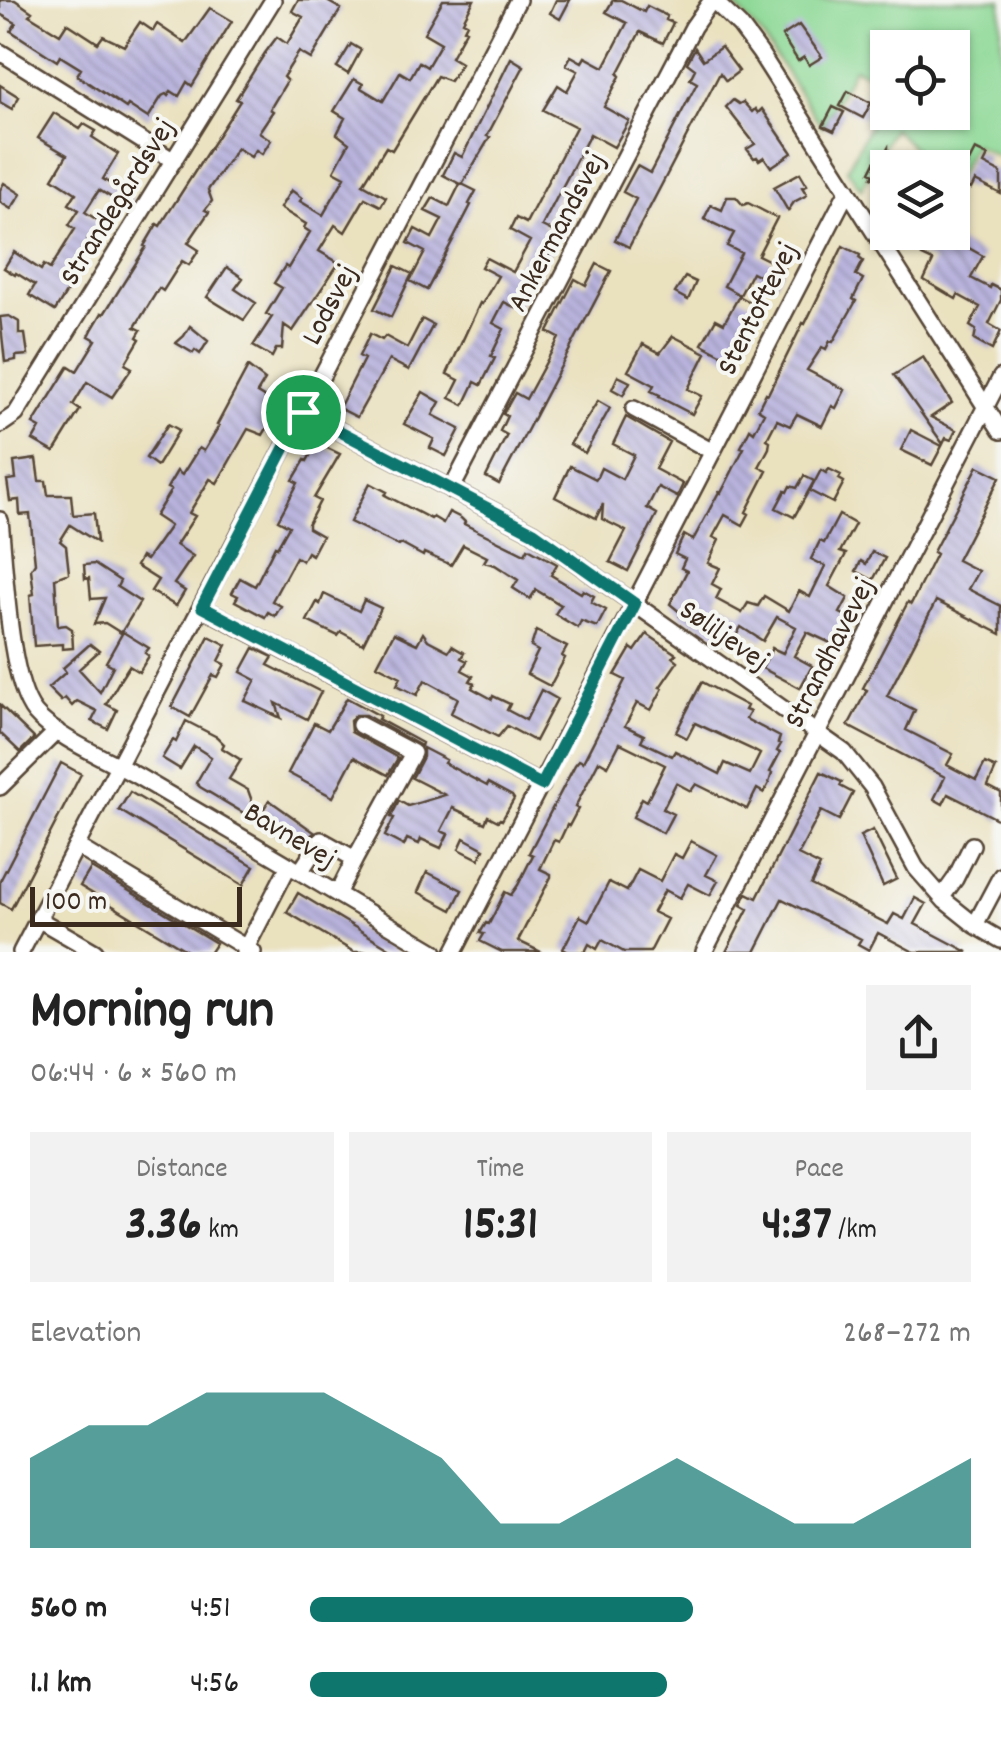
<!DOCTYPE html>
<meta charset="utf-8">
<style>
:root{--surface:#fff;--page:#f2f2f2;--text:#222;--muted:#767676;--accent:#0f766e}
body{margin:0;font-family:Dekko,sans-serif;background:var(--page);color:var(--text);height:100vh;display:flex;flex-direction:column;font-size:38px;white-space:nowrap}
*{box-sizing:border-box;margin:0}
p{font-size:32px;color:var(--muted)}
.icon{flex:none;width:55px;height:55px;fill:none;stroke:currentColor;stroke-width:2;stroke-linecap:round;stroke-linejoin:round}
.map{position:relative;height:952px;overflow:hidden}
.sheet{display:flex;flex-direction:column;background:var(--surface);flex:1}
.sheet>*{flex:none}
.tools{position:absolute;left:870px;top:30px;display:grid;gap:20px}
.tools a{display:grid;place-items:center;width:100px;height:100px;border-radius:0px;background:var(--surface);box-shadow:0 2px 8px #0004;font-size:50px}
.scale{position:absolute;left:30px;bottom:25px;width:212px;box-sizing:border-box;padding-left:10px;border:5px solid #3b2a1e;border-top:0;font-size:28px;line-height:35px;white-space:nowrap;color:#3b2a1e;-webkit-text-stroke:8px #f6f6f2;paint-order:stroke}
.pin{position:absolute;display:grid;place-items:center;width:85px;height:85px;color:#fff;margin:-42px;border:5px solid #fff;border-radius:50%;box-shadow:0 2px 10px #0007}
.round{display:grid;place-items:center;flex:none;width:105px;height:105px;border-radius:0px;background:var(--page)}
.overview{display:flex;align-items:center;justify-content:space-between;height:170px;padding:0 30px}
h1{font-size:55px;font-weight:700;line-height:75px}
.figures{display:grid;grid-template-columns:repeat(3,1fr);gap:15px;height:170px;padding:10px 30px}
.figures div{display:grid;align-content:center;border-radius:0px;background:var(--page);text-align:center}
.figures b{font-size:50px;font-weight:700}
.figures small{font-size:28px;font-weight:400}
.figures p{font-size:28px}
.chart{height:280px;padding:20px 30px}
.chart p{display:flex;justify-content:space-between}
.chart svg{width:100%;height:180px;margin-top:10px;fill:var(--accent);opacity:.7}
ul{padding:0 30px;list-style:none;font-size:32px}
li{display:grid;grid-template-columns:160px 120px 1fr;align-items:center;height:75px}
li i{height:25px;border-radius:12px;background:var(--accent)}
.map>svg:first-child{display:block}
.green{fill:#8ed997;stroke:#64825a;stroke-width:2.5;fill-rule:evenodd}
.building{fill:url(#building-back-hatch)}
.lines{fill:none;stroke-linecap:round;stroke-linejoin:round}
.minor-casing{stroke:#554536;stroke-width:20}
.minor{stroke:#fff;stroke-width:15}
.route-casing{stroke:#fff;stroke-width:20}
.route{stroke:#0f766e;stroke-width:12}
.labels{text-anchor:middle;stroke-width:8;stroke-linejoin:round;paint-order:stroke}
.street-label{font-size:30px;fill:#3b2a1e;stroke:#f6f6f2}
</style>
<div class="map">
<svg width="1001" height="952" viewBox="0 0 1001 952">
<defs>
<pattern id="building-back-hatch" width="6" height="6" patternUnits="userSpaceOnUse" patternTransform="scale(2.5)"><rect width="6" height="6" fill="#b9b4de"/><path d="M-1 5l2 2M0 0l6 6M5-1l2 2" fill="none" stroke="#9893b3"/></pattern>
</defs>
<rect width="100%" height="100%" fill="#f6f6f2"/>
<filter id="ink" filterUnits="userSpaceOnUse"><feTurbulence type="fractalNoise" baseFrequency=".01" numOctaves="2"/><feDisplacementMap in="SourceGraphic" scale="20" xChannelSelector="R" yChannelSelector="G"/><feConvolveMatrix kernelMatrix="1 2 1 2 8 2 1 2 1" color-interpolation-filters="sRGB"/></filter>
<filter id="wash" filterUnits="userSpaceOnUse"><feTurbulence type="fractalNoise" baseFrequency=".0048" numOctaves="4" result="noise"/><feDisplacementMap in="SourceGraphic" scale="40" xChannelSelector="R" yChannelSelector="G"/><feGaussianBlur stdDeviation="2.25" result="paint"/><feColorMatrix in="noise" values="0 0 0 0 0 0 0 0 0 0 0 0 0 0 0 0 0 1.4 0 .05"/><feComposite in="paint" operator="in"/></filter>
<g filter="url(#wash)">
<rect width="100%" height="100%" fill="#eae1bf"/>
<path class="green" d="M730,0H1001V158L974,144L953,185L952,168L933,167L893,128L861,189L847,169L884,98L868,75L854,68L822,127L762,36ZM888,48H952V112H888Z"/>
<g id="blocks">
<path class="building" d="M0,0H15L32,12L29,15L60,34L67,23L98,43L103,36L124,46L140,22L153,31L157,24L185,43L210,8L232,21L192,86L187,82L179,96L171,91L168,96L166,94L162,96L148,118L128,105L126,108L81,78L77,75L81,69L60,56L57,61L11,31L16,23L0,14Z
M298,0H325L341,9L311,59L299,52L283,77L287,81L270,109L273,111L259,132L271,140L262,154L256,150L251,157L237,148L208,190L212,201L205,210L209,212L188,243L199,250L189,265L182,261L163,291L159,288L135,327L141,330L137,337L140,339L125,364L132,368L112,397L87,382L73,405L80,410L54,452L33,440L40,428L33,424L69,366L77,371L96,340L89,336L93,328L102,313L104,314L146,247L144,246L157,224L160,226L228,120L240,101L236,99L265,53L277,37L287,44L303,17L292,11Z
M443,0H474L463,21L467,23L464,29L466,30L451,57L461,63L450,81L437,76L392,150L386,147L363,184L386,197L381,206L365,198L345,232L335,225L319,251L339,263L293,331L284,325L282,349H276L272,357L253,346L272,317L266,314L282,288L274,283L285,266L288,268L310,232L304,228L306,224L280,208L291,190L302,198L300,201L323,215L345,177L334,171L349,143L337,134L345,118L334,111L354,79L363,84L361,88L383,101L400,72L410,78L419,62L427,67L441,43L424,33Z
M556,0H570L560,19L550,13Z
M613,0H621L644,12L647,6L667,16L666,20L673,23L663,43L640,32L618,74L620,76L604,107L629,121L614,147L590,134L542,226L560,235L536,279L532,277L516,308L504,302L493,323L504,329L491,356L495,358L481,385L475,382L464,405L450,398L459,380L447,374L480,303L482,304L498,276L481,267L486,258L513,272L530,241L510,230L516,218L526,223L576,127L543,110L558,85L567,91L578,71L566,65L571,56L582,62L585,57L604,67L627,23L606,12Z
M799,25L822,57L809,65L804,57L798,61L782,36Z
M351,44L361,50L348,74L337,67Z
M721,47L739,71L726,81L720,73L629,247L615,240L636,199L623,192L637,166L650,173L697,83L690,79L695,69L687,63L695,48L703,60Z
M511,58L524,66L487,136L490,137L462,184L476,191L469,204L471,205L427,290L410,281L425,252L408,243L415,229L432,238L442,219L425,211L433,198L449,206L460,184L443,175L454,153L462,157Z
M0,85L19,97L12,109L0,102Z
M848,91L871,103L863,118L840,106Z
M733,100L739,104L743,102L752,112L755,109L758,113L762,109L792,153L771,167L764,157L759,160L757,157L754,158L747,149L755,144L726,107Z
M833,107L844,112L834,131L823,126Z
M54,113L80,129L84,124L96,131L92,137L118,154L103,179L133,198L127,207L99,190L85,212L108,227L98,243L89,238L70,270L77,275L55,311L29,295L35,285L16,273L15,275L4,268L14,252L41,270L44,265L50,269L75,229L69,225L79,210L69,204L76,193L53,178L67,155L38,138Z
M888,148V185L872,177L874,174L870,172L875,162L879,164Z
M975,150L988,156L984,164L1001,173V194L975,181L971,189L958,183Z
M800,173L807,185L802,187L807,195L794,202L788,211L774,187Z
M4,183L21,194L11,209L0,202V190Z
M727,197H736L743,205L748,203L777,218L758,255L784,268L775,284L752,272L740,295L724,286L741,253L727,246L734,233L704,219L711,205L722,210Z
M934,232H954L951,238L983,256L971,278L990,288L991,285L1001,290V300L989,324L1001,331L992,350L974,340L976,330L970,326L980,307L958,295L956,299L924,280L933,261L922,256Z
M843,246L860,255L859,258L863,261L856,275L863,279L853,299L856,301L833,342L830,341L826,349L822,347L807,370L845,390L836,408L832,406L822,426L797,414L790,426L777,420L767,439L770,441L769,448L759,467L767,471L746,512L749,514L743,525L725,515L713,537L719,540L708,563L720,568L712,584L721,589L716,599L742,613L748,603L758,606L764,596L789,611L799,591L810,597L825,566L811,559L820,541L824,543L839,515L855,524L840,552L846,554L829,586L848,598L840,613L852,619L845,632L851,635L843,649L807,632L794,656L812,666L800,688L762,668L772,648L783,653L796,627L777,617L763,641L741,627L732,643L680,616L681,613L670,604L687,571L681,568L685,559L675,554L684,535L693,540L719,492L721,493L744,448L741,447L750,429L754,432L764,413L758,409L766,393L768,394L803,323L805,324Z
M597,264L611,271L499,484L486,477L507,435L500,431L507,416L503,414L515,393L526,399L559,338L548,332L558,312L575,279L586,285Z
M396,266L412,274L391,317L374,309Z
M227,267L243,278L235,289L256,303L244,320L207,297Z
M685,277L696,282L688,300L675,293Z
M739,296L755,305L744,325L754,330L736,362L702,344L716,319L724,323Z
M9,316L19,322V334H25L28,355L16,356V360L5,362L0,317Z
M422,319L433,325L409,370L389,360L357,417L339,408L364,359L359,356L370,334L382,340L385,336L407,348Z
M190,326L208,341L200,354L195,350L193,353L176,343L184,336Z
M673,336L706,353L688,389L702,396L692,414L659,397L660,395L651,391L654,385L628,371L643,344L660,353Z
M923,357L952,403L931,417L956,430L951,440L946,438L943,444L894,375Z
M248,367L265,380L257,393L277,405L279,402L291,409L284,419L276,413L263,435L248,429L217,483L210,479L189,513L195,516L176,545L193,556L174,584L185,591L176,606L151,591L158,580L136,566L141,557L146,560L170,526L155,516L171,490L167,488L177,471L182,475L199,448L204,451L219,426L217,425Z
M618,376L630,382L623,395L612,389Z
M423,392L440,402L433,415L460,429L446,456L430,448L434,439L404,424Z
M598,401L610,408L585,453L570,444Z
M626,417L669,442L655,469L683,484L677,497L658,487L647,508L657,514L628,571L610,562L626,531L602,519L603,504L596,518L555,497L570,466L596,479L601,468L622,479L634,455L613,444Z
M168,424L179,430L157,466L146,458Z
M911,430L942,446L932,465L901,450Z
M317,443L340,454L314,498L320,501L308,524V528L322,536L312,555L307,552L302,561L296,557L272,601L281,606L275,616L268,612L265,617L235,601L238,596L232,593L240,578L255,586L275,546L277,547L289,526L278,520L298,483L293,480L305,460L307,461Z
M36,459L39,481H46L48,495H71L73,515L94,513L97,542L70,525L60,541L66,546L69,573L55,578L58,626L66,625L72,629L73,648L62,649V644L34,646L30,595L34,594L31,569L35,563L30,514L20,515L19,500L10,501L7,480L16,479L14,462Z
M978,466L1000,477L957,560L978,571L968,589L1001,606V634L936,601L887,696L915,710L906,730L953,754L947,765L976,780L985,763L996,768L988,786L1001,793V821L948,794L943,804L934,799L945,777L848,726L867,690L863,688L908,602L911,604L936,554L933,552Z
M829,469L841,475L839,479L844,482L833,503L810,491L821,470L826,473Z
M804,476L814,481L794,517L776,508L785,491L787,492L790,486L797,488Z
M370,483L387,492L385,495L431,519L433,517L443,523L449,512L461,518L465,522L464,524L525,554L528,548L557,564L551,575L581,593L583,590L594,596L591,602L606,610L597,627L581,621L578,628L555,614L561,605L536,590L530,599L513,588L518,580L495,565L484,562L487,557L463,545L451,565L424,553L423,556L401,544L399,546L350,522Z
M872,552L885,558L873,580L856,571L861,561L866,564Z
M94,564L120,581L117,587L140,602L121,633L105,623L94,624L105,598L91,599L89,578L85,579L84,565Z
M324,594L359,611L364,600L381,608L363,644L341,632L338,636L307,621L317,602L320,604Z
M536,631L567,647L562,656L565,658L550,686L527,674L538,651L531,647Z
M123,632L149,648L145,653L149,656L139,672L129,666L120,680L106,704L117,710L108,729L92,721L97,711L77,701L72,706L65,698L61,701L48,688L66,672L63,668L90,644L99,651L79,669L100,692L113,666L106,662Z
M394,633L417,644L423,633L428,640L449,651L452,646L464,653L461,658L467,661L462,670L473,676L470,681L475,683L472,688L492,699L493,696L510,704L507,710L526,720L541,690L557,699L535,741L507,726L498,737L451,713L458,698L425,680L417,695L397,685L401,677L377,665Z
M647,634L676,654L673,657L678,661L660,687L663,688L651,710L637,703L625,726L644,735L641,741L672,756L675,751L720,774L725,763L750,774L760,754L751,749L695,723L687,738L676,732L702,682L747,706L745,710L750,712L746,719L780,737L778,743L781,744L777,751L780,753L770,772L772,773L769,783L764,793L757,789L747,809L696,784L691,791L676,783L663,809L673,814L663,833L633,817L642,798L647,801L665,765L620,743L608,766L599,761L575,807L578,809L569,826L567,825L559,842L554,840L540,869L551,874V877L518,941L541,952H502L480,941L484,934L480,933L486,923L489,924L505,892L511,895L518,885L533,855L529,853L575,765L579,760L583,762L625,680L615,675L631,648L635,651Z
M209,636L227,645L219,661L225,664L218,677L213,675L190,717L172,707Z
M254,648L273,657L268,665L321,692L307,719L276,703L281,718L245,701L256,680L241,672Z
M347,698L380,716L378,719L422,743L421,746L365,715H355L350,721L351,732L398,758L388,775L354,757L333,797L288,773L314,723L328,730Z
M0,705L34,738L20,752L0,733Z
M186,721L217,737L224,744L222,748L241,760L229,779L248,790L258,818L269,800L314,832L302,848L200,787L196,783L211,757L194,746L180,769L162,758L173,740L176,742Z
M423,748L446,760L444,763L487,786L488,783L512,796L514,799L502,820L500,819L498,821L488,816L485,823L453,808L441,831L448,834L441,848L421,839L419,844L407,839L404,846L385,836L394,818L391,817L399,801L408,806L445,795L412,778L423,757Z
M61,763L81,774L11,909L0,903V881Z
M821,772L842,782L840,786L853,793L839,820L821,811L798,855L820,866L811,885L888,924L894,914L904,919L915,898L926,904L915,924L968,952H914L878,933L869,950L858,944L861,939L782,899L755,952H726L748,909L741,905L747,893L757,898Z
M130,792L254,866L243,885L119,810Z
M873,830L897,879L883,886L860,836Z
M464,838L484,849L479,859L459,849Z
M691,841L717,855L706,875L718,881L710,895L688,884L680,898L665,890L653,912L667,919L650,952H624L602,940L597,949L589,944L585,952H569L563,949L580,916L589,921L609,882L627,891L638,870L660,881L674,854L682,858Z
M91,868L216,943L210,952H189L80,886Z
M427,872L462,890L452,910L418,892Z
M298,893L396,952H354L287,912Z"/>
</g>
</g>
<g filter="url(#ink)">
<use href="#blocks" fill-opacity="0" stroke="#554536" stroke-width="2.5"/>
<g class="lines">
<g class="minor-casing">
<path id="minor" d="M713,0L740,26L760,53L1001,431
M0,52L174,161
M634,409L713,452
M303,412L533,532L844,752L872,787L916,868L945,901L975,925L1001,940
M0,425L16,414L273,0
M451,490L693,27L712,0
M0,520C5,565 8,680 35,713C56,738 110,760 139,777C238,835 336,893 435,952
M201,607L542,785
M0,787L57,731
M76,846L253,952
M355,859L413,753L360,725
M300,872L321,840L355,859L337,894
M942,897L955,879L972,845
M38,919L95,952
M975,925L1001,876
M21,952L518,0
M244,952L289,865
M454,952L848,190
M704,952L1001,377"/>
</g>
<use href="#minor" class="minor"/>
</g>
</g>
<g class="lines" filter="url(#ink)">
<g class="route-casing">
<path id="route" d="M303,412L533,532L635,604L542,785L202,607Z"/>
</g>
<use href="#route" class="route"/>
</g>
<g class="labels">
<g class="street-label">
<text transform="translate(116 201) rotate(-58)" y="10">Strandegårdsvej</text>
<text transform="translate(555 231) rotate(-62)" y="10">Ankermandsvej</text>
<text transform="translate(328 304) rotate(-62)" y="10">Lodsvej</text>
<text transform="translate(756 308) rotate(-63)" y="10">Stentoftevej</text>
<text transform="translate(725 634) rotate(35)" y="10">Søliljevej</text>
<text transform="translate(828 652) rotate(-63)" y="10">Strandhavevej</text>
<text transform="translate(291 834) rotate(31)" y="10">Bavnevej</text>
</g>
</g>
</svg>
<div class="tools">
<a><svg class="icon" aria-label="locate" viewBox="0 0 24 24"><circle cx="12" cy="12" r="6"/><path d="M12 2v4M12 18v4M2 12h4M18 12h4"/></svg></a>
<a><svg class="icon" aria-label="layers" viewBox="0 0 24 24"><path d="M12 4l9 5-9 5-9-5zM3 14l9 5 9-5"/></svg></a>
</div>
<div class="scale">100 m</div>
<div class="pin" style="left:303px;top:412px;background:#1e9e55"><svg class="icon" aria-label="arrive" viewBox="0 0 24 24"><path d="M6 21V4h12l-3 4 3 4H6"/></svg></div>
</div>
<section class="sheet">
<div class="overview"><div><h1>Morning run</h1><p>06:44 · 6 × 560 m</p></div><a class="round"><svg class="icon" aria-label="share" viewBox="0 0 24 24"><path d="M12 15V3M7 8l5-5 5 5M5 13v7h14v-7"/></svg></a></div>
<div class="figures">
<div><p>Distance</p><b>3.36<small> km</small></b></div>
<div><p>Time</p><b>15:31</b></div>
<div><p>Pace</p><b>4:37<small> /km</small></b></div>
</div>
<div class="chart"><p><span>Elevation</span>268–272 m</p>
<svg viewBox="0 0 160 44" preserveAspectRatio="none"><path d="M0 44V22L10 14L20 14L30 6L40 6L50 6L60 14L70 22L80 38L90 38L100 30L110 22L120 30L130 38L140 38L150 30L160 22V44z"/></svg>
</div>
<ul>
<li><b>560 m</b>4:51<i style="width:58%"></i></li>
<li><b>1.1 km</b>4:56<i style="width:54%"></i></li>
</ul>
</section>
